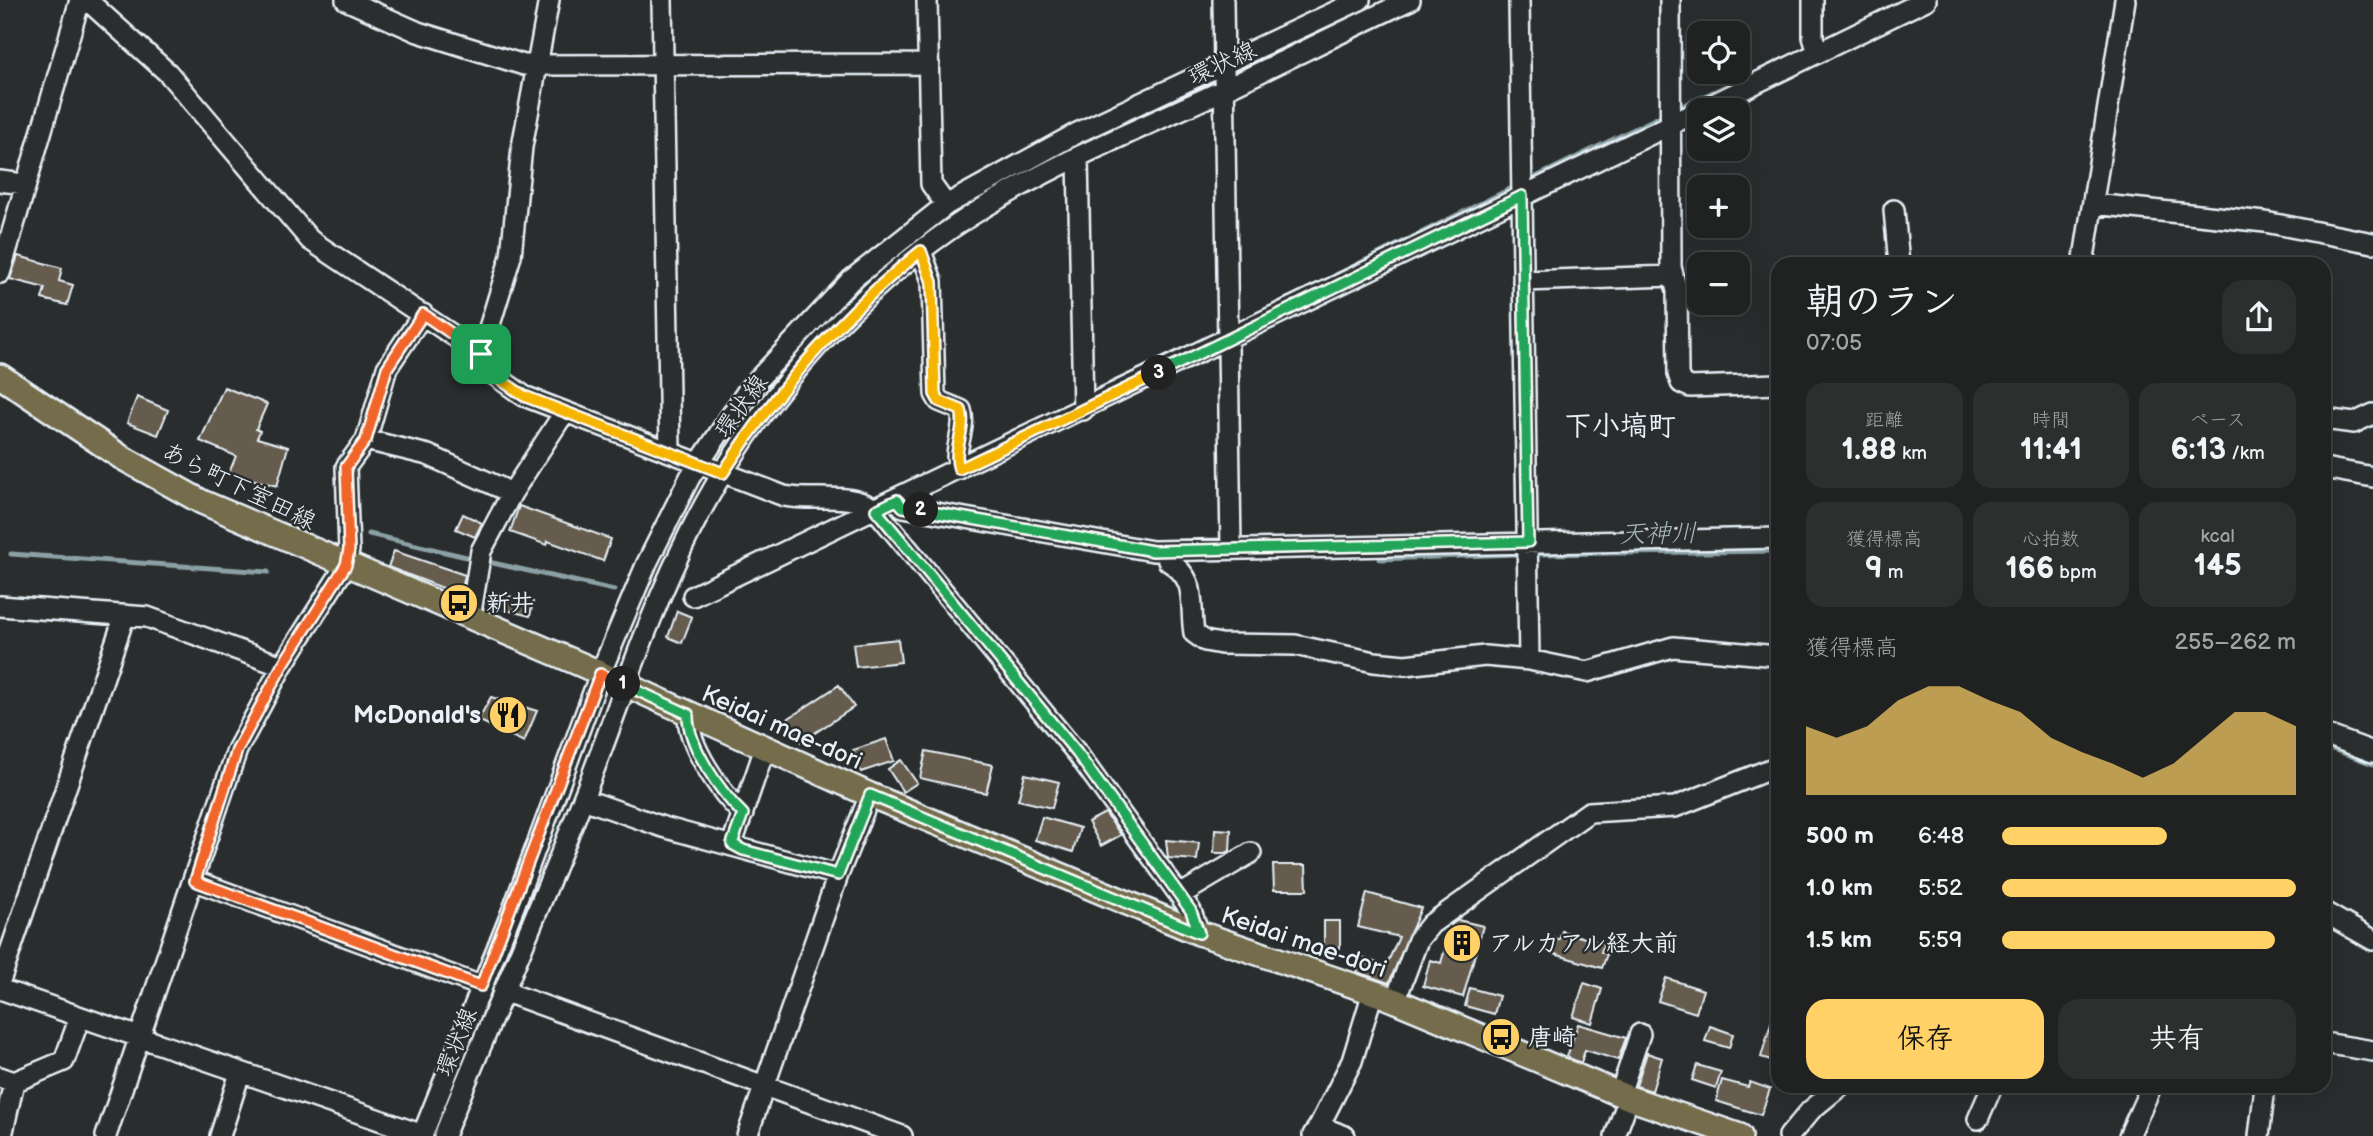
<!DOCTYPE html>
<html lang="ja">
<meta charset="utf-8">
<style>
:root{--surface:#202222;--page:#2d2f2f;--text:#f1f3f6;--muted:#a2a4a5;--line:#3d3f40;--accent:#ffd166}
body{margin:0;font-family:"Balsamiq Sans","Klee One",sans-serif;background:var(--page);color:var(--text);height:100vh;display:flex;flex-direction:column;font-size:26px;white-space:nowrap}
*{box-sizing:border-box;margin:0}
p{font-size:23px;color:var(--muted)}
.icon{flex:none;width:38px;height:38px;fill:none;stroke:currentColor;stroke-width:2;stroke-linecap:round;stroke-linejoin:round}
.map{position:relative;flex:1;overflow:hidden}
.sheet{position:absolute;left:1771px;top:257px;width:560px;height:836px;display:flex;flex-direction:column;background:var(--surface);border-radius:21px;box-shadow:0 7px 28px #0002,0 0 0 2px var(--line)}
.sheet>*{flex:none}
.tools{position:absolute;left:1687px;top:21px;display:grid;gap:14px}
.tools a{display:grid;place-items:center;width:63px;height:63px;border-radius:14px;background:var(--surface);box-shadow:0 7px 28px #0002,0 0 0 2px var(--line);font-size:35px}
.pin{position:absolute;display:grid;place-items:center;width:60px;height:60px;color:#fff;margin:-30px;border-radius:14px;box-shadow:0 4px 10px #0006}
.km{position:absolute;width:35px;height:35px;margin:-18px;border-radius:50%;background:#222;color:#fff;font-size:19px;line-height:35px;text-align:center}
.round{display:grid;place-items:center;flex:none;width:74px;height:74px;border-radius:21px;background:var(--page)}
.headline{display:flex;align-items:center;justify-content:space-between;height:119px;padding:0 35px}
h1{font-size:38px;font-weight:600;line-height:52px}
.figures{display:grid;grid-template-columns:repeat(3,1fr);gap:10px;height:119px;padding:7px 35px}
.figures div{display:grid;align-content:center;border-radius:18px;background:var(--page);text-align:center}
.figures b{font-size:30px;font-weight:600}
.figures small{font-size:19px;font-weight:400}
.figures p{font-size:19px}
.chart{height:196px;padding:14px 35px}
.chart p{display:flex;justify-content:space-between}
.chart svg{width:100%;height:126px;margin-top:7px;fill:var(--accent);opacity:.7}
.button{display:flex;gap:14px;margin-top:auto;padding:14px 35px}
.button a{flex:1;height:80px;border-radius:21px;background:var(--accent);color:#111;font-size:28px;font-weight:600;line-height:80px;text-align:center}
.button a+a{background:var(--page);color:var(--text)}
ul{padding:0 35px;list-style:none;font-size:23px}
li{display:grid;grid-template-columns:112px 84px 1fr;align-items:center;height:52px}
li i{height:18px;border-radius:9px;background:var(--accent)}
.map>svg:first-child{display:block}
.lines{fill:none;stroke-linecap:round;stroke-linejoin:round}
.stream{stroke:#8ba1a5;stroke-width:5}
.building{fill:#665b4d;stroke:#e8f1f8;stroke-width:2}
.minor-casing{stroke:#e8f1f8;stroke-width:24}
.major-casing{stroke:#e8f1f8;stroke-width:28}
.minor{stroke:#2a2d2e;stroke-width:19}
.major{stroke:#746c4b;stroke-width:23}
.split-1-casing{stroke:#fff;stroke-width:14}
.split-2-casing{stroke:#fff;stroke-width:14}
.split-3-casing{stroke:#fff;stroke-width:14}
.split-4-casing{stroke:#fff;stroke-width:14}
.split-1{stroke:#f0652b;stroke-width:9}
.split-2{stroke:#22a559;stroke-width:9}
.split-3{stroke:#22a559;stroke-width:9}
.split-4{stroke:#f5b400;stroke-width:9}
.labels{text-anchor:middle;stroke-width:5;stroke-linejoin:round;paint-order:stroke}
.street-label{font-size:24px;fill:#e8f1f8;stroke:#2a2d2e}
.poi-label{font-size:24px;font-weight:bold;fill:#e8f1f8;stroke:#2a2d2e;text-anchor:start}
.water-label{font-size:26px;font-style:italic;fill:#a2b5ba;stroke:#2a2d2e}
.quarter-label{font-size:28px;font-weight:bold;fill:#e8f1f8;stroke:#2a2d2e}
</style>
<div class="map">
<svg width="2373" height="1136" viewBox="0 0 2373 1136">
<rect width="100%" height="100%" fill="#2a2d2e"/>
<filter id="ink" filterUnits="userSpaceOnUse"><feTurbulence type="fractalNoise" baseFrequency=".0143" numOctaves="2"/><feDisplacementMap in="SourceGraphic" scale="14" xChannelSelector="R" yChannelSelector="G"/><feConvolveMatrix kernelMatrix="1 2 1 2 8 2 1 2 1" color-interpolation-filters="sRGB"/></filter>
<g filter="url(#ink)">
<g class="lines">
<path class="stream" d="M1676,109L1772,65
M1528,181L1667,113
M1336,275L1516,186
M1088,394L1155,363
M369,534L475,559
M11,554L268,572
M1538,554L1778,551
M1380,559L1517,554
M484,561L614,590
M2324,746L2373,764"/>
</g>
<path class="building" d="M18,256L62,268L59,281L73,285L67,305L42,299L45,288L10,279Z
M224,387L267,404L256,429L260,431L257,438L288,447L277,486L229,473L236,456L200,441Z
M137,397L168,410L158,435L127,423Z
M519,506L611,539L603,561L548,541L547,545L510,532Z
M463,514L482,523L475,537L456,529Z
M394,551L465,575L461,595L388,567Z
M497,593L533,602L530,616L494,607Z
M677,611L692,617L682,643L668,637Z
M898,639L901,662L856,667L853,644Z
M839,685L854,707L801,742L786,720Z
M491,697L537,711L524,742L478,720Z
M886,739L894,761L861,772L853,750Z
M926,751L993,765L986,793L920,778Z
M901,760L917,783L903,792L888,769Z
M1025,774L1059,782L1052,808L1018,800Z
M1105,813L1121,835L1101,846L1088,822Z
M1042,817L1080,828L1073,852L1035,840Z
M1215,829L1231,830L1230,851L1226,853H1214Z
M1166,840L1199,843L1197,860L1168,858Z
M1273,865H1306L1307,890H1274Z
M1367,893L1421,908L1389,983L1357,972L1362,958L1386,966L1399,937L1358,927Z
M1458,920L1483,926L1463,997L1423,986L1430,960L1441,963L1452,924Z
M1324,921H1340V948L1324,947Z
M1562,931L1604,944L1601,952L1607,954L1602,968L1551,953L1555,938L1559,940Z
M1666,978L1703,990L1696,1013L1658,1001Z
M1584,983L1602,989L1592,1023L1573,1017Z
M1470,988L1499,996L1494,1014L1465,1006Z
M1774,1013H1778V1062L1761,1057Z
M1578,1024L1626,1038L1618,1060L1585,1050L1581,1063L1567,1057Z
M1710,1026L1733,1034L1729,1048L1705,1041Z
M1647,1053L1662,1058L1652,1091L1636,1086Z
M1697,1065L1721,1072L1716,1088L1692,1080Z
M1722,1080L1748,1087L1750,1082L1770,1089L1761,1115L1716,1101Z"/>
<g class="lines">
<g class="minor-casing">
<path id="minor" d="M87,0L168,73L310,240L481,354
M346,0L418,32L524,65L929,64
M549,0L522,147L511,256L481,354L489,371L524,396L784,496C815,502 849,491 876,510L1077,753L1191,911L1199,933
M662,0L670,451
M927,0L931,184L946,205
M1223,0L1231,549
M1519,0L1529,660
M1670,0L1671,267L1677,291L1678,374L1681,383L1690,387L1778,384
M1813,0V37L1818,53
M1701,110L1926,0
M1078,157L1083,410
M0,181L24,184
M2094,204L2265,222L2373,243
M1894,210L1899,264
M921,251L932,281L935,394L939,401L961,410C967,429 952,449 959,469
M2083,264L2125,0
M0,273L80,0
M1523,281L1672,276
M2324,419L2354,423L2373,414
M366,440L428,455L512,493
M2324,468L2373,477
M897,500L903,507L1153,551L1778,538
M1166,551L1168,561C1199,580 1189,602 1194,633L1205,641L1221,644L1295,645L1374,662L1405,665L1485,656L1529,660L1587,672L1673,647L1778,656
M693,596L1699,111
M0,606L147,617L282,666
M470,618L481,551L512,493L564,413
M688,714C687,745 721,793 743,814
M2324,734L2373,752
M583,799L663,827L838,875
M732,844L765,748
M195,881L481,986
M1180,895L1251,853
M2324,912L2373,940
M0,981L125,615
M0,989L423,1135
M503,991L902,1136
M1395,1001L1418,940L1431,924L1589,812L1675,807L1778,766
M2324,1043L2373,1051
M0,1077L14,1082L64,1061L80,1017
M1620,1094L1640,1034
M1978,1119L1992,1087
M1319,1126L1352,1061L1373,992
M1313,1135L1319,1126L1345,1136
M2,1136L14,1082
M106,1136L237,750L282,666L346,565L349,550L346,467L366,440L387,368L423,314
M220,1136L240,1073
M422,1136L515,904L600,674L647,563L690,477L748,390L851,280L946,205L1077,133L1360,0
M444,1136C489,1024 538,913 582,801C618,710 647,617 691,530C751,411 842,304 952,228C1030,175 1118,138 1204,99C1273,67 1341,32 1410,0
M747,1136L838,875L870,795
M1615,1136L1629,1098
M1789,1136L1811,1110L1839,1087
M2129,1136L2151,1087
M2259,1136L2265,1087"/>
</g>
<g class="major-casing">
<path id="major" d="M0,376L121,457L202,502L582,665L870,795L1199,933L1384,996L1629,1098L1740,1136"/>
</g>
<use href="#minor" class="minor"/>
<use href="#major" class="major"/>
</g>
</g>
<g class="lines" filter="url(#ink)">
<g class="split-1-casing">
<path id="split-1" d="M481,354L423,314L387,368L366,440L346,467L349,550L346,565L282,666L237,750L195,881L481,986L600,674L623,684"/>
</g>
<g class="split-2-casing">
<path id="split-2" d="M623,684L688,714C687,745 721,793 743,814L732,844L743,850L838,875L870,795L1199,933L1191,911L1077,753L876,510L897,500L903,507L921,510"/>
</g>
<g class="split-3-casing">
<path id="split-3" d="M921,510L1153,551L1528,542L1522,196L1159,373"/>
</g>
<g class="split-4-casing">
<path id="split-4" d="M481,354L489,372L524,396L723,473C778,388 842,314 921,251L932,282L935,394L939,401L961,410C967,429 952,449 959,469L1159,373"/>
</g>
<use href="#split-1" class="split-1"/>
<use href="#split-2" class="split-2"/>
<use href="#split-3" class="split-3"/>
<use href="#split-4" class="split-4"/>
</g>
<defs>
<g id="bus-disc" transform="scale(2.0125)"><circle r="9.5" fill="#ffd166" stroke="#2a2d2e"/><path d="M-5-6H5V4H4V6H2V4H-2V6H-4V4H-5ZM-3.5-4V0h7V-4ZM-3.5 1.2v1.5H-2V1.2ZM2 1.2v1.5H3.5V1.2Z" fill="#111"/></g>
<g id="restaurant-disc" transform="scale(2.0125)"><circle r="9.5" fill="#ffd166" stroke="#2a2d2e"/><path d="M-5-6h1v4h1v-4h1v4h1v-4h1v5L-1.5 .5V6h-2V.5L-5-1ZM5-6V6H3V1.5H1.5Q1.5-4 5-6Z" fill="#111"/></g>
<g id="building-disc" transform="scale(2.0125)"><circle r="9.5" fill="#ffd166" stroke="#2a2d2e"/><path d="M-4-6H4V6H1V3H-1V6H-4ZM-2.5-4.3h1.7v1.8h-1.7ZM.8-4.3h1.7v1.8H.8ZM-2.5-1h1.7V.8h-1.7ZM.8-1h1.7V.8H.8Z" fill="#111"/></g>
</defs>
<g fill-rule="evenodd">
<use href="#bus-disc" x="459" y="603"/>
<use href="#restaurant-disc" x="508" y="715"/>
<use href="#building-disc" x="1462" y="943"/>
<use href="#bus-disc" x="1501" y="1037"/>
</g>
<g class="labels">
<g class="street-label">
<text transform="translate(1222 63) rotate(-25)" y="8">環状線</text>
<text transform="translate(741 406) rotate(-54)" y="8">環状線</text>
<text transform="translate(239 486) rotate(26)" y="8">あら町下室田線</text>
<text transform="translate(782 727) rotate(24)" y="8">Keidai mae-dori</text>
<text transform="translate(1304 942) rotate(19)" y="8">Keidai mae-dori</text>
<text transform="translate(456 1042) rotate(-68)" y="8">環状線</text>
</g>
<g class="poi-label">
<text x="486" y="611">新井</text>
<text x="481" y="723" text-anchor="end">McDonald's</text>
<text x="1489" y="951">アルカアル経大前</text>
<text x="1528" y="1045">唐崎</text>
</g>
<g class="water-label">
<text transform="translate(1658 533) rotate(-1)" y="9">天神川</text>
</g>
<g class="quarter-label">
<text x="1620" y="435">下小塙町</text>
</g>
</g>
</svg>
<div class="tools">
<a><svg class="icon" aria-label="locate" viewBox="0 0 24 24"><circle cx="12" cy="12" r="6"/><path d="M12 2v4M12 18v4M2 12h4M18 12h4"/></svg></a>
<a><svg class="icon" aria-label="layers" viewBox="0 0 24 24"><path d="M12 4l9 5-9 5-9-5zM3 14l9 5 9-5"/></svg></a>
<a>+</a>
<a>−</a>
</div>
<div class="pin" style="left:481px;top:354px;background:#1e9e55"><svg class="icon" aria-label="arrive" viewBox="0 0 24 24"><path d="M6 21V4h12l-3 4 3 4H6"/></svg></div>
<b class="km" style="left:623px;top:684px">1</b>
<b class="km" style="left:921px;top:510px">2</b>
<b class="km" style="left:1159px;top:373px">3</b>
<section class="sheet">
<div class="headline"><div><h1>朝のラン</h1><p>07:05</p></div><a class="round"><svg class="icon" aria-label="share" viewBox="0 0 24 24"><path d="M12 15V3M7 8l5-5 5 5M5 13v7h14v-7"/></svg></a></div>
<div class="figures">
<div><p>距離</p><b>1.88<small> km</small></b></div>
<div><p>時間</p><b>11:41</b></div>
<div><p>ペース</p><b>6:13<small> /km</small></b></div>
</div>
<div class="figures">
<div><p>獲得標高</p><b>9<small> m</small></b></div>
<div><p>心拍数</p><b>166<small> bpm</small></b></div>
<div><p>kcal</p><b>145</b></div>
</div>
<div class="chart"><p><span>獲得標高</span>255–262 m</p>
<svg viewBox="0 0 160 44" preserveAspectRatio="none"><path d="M0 44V20L10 24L20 20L30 11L40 6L50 6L60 11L70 15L80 24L90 29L100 33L110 38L120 33L130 24L140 15L150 15L160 20V44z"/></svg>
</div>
<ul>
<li><b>500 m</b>6:48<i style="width:56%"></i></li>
<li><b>1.0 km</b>5:52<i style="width:100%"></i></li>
<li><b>1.5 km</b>5:59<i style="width:93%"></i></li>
</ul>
<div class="button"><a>保存</a><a>共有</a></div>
</section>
</div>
